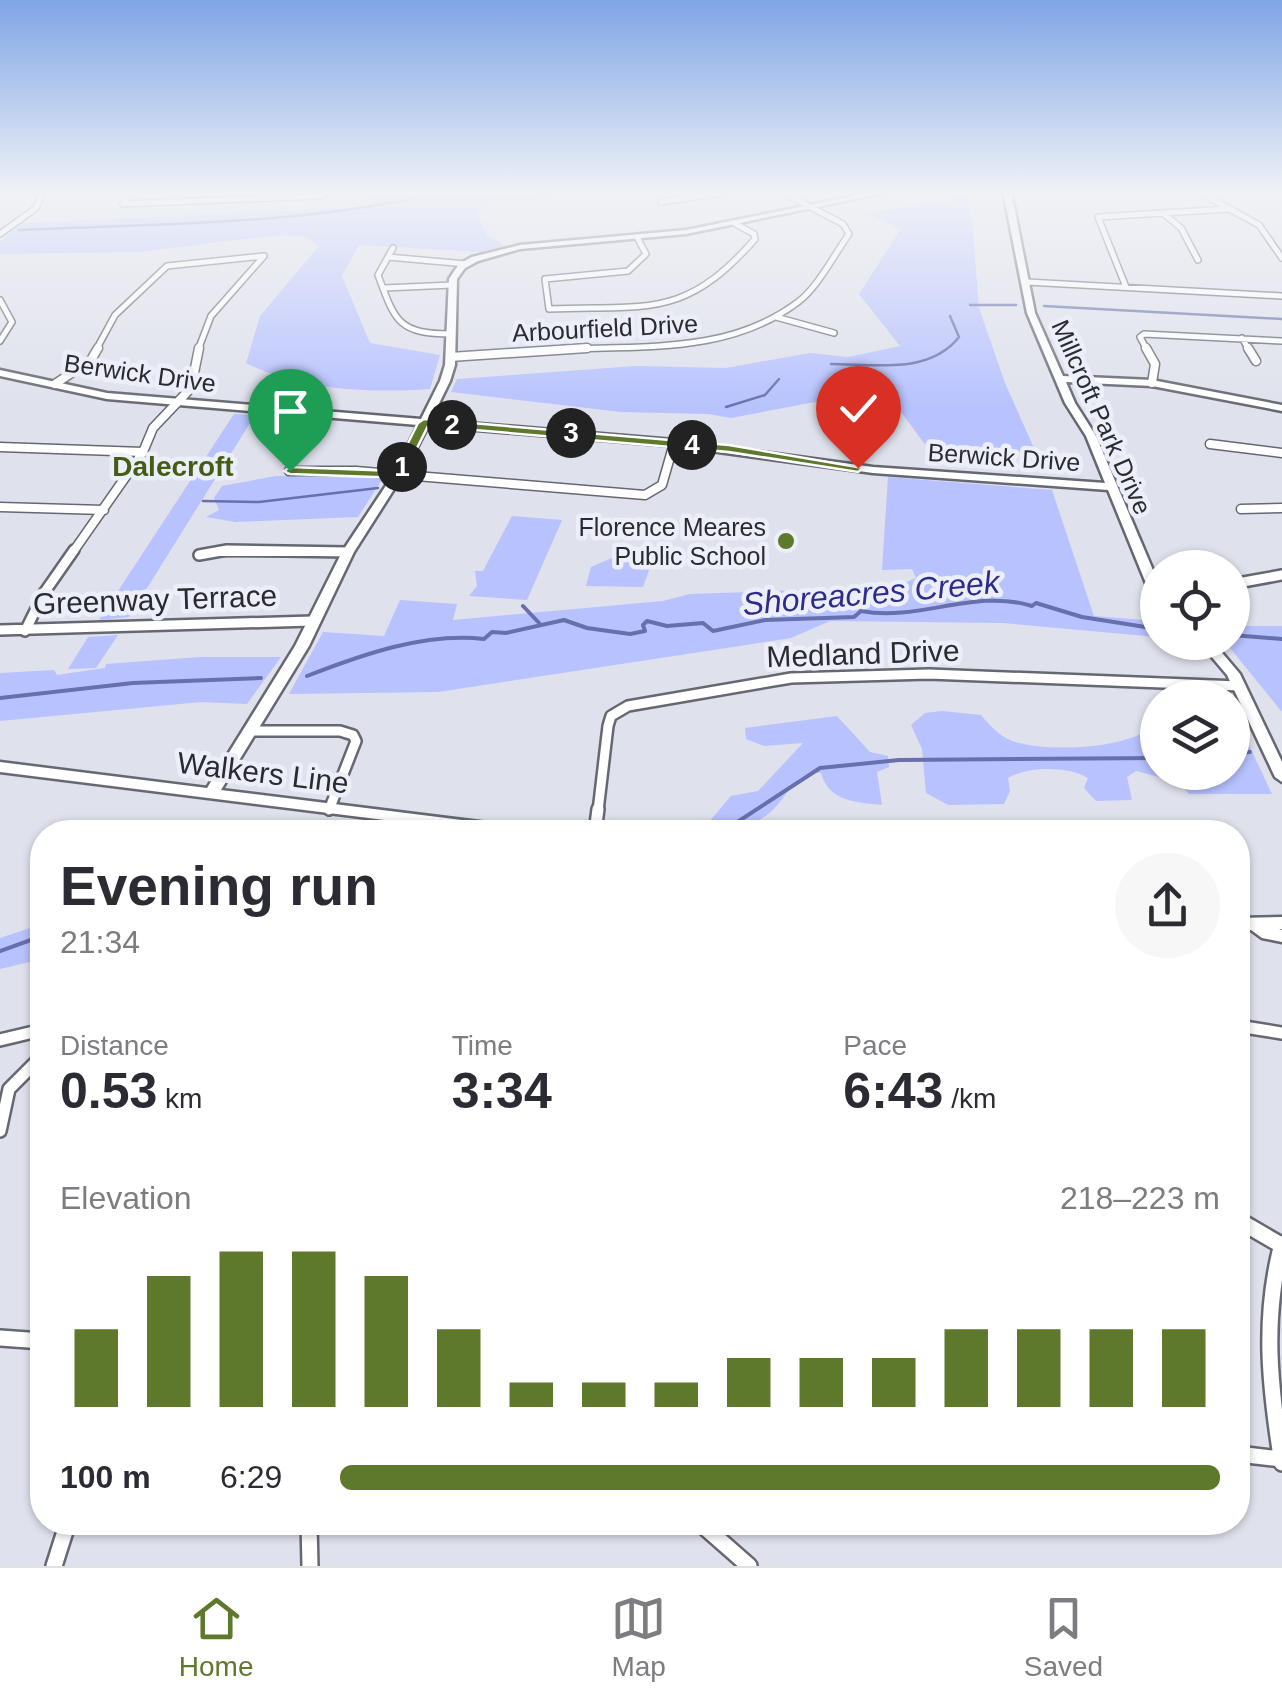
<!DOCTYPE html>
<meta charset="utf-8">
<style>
:root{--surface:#fff;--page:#f7f7f7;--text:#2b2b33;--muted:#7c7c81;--line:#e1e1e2;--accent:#5e782c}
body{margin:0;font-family:Arial,sans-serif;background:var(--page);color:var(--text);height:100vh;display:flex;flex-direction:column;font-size:38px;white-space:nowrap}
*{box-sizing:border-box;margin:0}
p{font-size:32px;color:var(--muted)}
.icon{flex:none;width:55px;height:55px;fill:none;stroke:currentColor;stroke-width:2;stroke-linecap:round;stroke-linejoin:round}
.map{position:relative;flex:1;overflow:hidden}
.drawer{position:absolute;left:30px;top:820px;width:1220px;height:715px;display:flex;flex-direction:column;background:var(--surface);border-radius:40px;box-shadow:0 2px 8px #0004}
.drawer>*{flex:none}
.controls{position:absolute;left:1140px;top:550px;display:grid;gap:20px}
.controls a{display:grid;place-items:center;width:110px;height:110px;border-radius:50%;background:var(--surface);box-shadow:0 2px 8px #0004;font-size:50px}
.pin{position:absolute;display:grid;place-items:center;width:85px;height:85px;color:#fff;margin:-102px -42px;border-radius:50% 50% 50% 0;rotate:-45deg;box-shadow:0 0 10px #0007}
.pin .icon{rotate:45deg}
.km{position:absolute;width:50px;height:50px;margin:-25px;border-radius:50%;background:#222;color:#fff;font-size:28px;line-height:50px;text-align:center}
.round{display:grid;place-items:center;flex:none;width:105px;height:105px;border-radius:52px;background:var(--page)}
.headline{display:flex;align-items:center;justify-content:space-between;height:170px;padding:0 30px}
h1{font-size:55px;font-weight:600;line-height:75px}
.figures{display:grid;grid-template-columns:repeat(3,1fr);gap:15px;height:170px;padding:10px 30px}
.figures div{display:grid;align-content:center}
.figures b{font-size:50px;font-weight:600}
.figures small{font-size:28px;font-weight:400}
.figures p{font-size:28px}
.chart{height:280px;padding:20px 30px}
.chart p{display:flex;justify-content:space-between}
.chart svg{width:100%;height:180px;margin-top:10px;stroke:var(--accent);stroke-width:6}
ul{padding:0 30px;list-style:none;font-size:32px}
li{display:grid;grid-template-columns:160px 120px 1fr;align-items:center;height:75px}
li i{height:25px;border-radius:12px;background:var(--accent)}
.menu{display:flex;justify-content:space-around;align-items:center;height:140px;border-top:2px solid var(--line);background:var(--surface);font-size:28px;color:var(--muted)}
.menu a{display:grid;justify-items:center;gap:5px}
.menu .selected{color:var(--accent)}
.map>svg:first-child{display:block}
.green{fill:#b7c2fe}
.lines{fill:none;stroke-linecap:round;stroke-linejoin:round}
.stream-far1{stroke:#6770ac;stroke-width:2.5}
.stream{stroke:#6770ac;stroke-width:4}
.street-far4-casing{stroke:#666871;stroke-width:8}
.street-far3-casing{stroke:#666871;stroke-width:11}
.street-far2-casing{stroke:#666871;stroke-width:14}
.street-far1-casing{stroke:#666871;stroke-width:16}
.street-casing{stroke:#666871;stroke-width:20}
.secondary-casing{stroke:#666871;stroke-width:5}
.street-far4{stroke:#fff;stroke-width:5}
.street-far3{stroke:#fff;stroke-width:8}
.street-far2{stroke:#fff;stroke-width:9}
.street-far1{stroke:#fff;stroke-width:11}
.street{stroke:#fff;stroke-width:15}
.secondary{fill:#fff;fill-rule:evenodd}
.route{fill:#5e782c;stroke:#fff;stroke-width:2.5}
.poi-dot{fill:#5e782c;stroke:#eceff9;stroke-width:4}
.labels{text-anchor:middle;stroke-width:9;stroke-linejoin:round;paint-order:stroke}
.far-street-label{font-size:25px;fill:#2a2b2f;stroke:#eceff9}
.far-poi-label{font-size:25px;fill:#2a2b2f;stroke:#eceff9;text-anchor:end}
.far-neighbourhood-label{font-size:28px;font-weight:bold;fill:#455c14;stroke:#eceff9}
.street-label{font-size:30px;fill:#2a2b2f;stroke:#eceff9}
.water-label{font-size:32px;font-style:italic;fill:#2d2c8c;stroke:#eceff9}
</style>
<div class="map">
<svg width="1282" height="1566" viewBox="0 0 1282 1566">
<rect width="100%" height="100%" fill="#dfe1ec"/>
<path class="green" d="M374,191H625L492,203L477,214L486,234L505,246L482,252L359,245L342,276L370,343L440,355L430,389C369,393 301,391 246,363L260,316L319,246L304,236L280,235L138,252L0,254V242L22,223L367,207Z
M951,191H966L972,220L979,308L1005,383L1037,455L931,447L924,443L884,389L731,418L708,414L621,412L451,392L457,379L636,366L725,368L810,353L848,357L900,346L859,294L901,229L867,213L955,199Z
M234,414L255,415L129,617L99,620Z
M276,476L383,478L358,517L235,522L206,517L219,510L214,498L222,486Z
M888,477L1052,490L1094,616L1157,621V637L1003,623L830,621L791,638L438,692L289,694L323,632L384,636L400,600L457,604L453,620L663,601L690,594L895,587L916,578L912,569L882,570Z
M512,516L562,520L527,600L469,596L477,586L475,571H483Z
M619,555L654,556L643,587L586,586L591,567Z
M1233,626H1282V712L1226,643L1232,642Z
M118,635L96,668L68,669L88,637Z
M200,657H281L247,704L201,702L0,721V673L54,670L57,675L105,668L106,664Z
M942,711L981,715C992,728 1002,739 1019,743C1054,752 1132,749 1157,723L1158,772H1232L1233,724H1239L1272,794H1189L1178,782L1136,771L1127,777L1132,800L1096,801L1084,788L1088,778C1069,766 1028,766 1008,778L1010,791L1004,804L948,805L926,793L922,749L911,725L925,713Z
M837,716L870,752L888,756L889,767L877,772L882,805C856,802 829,802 821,773C792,770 787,801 768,814C751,827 723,839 703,829L731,796L758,791L803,743L764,746L746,739L745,728Z
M42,924V959L0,969V938Z"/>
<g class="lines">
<path class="stream-far1" d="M19,230C153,224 289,225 420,197
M970,305H1016
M1044,306L1282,319
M831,364C875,364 929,375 959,337L950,316
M726,407L765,395L779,379
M203,501L259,502L378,488"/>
<path class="stream" d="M523,606L540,624
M1232,635L1282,639
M307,676C361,655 425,632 484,639L492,632L506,633L564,620L587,628L630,634L645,631L643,625L647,621L667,626L703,623L713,631L765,620L854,617L861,611C920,622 974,588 1032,606L1036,603L1082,617L1158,629
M0,698L133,683L261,678
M1232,753L1250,752
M722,832L820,768L899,760L1158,758
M0,951L42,936"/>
<g class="street-far4-casing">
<path id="street-far4" d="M131,191L123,204L319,196L330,191
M1197,191L1259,225L1282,258
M661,202L734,191
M1164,214L1181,228L1198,260
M0,234L36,208L40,198L36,191
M637,237L646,254L628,271L545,279L549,309C648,305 684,320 755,239L754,234L734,223
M393,248L378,275C395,321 398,334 451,334
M388,257L466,264
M1027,282L1282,296
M1126,287L1098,217L1228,209
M384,288L452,285
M0,300L12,322L0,341
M776,317L834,333
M1242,338L1249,350
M96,350L115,315L167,266L264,256L211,316L198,350
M550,350C635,344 725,357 798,302C818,287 834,255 849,234L843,224L780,191
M1147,350L1140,337L1144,334L1282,341"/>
</g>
<g class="street-far3-casing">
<path id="street-far3" d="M1146,348L1155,364L1152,383
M1248,348L1256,361
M450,357L587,348
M55,384L91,360L98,348
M1210,444L1282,453
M0,447L143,452
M289,471H356L645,495L662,485L674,443
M0,507L104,510
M1241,509L1282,508
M73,552L143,452L153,428L191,388L199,348
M214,552H348"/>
</g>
<g class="street-far2-casing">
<path id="street-far2" d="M199,555L227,550L348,552
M1232,584L1282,575
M0,630L312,621
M25,631L44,593L74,550
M250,731H340L353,735L356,741L329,810
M598,811L608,726L611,716L628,706L791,678L929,674L1239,686"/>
</g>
<g class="street-far1-casing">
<path id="street-far1" d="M595,832L598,809
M1238,1026L1282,1033
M0,1040L42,1030
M0,1131L9,1089L42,1056"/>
</g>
<g class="street-casing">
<path id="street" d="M1238,1220L1281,1245
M1282,1244C1262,1319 1270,1388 1282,1463
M0,1338L42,1341
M1238,1454L1281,1459
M309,1522L310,1566
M699,1522L749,1566
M54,1566L68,1522"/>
</g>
<g class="secondary-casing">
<path id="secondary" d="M879,191H894L686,234L520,249L478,261L465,268L457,279L455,365L450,381L431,420L674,440L873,467L1105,483L1086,436L1065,403L1027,313L1003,191H1011L1035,313L1063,376L1152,380L1282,405V411L1152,386L1066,382L1075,403L1096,436L1158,582V602L1152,598L1108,490L873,473L674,446L428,426L403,475L354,552L309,646L221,790L519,827L525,828L527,832H481L0,772V762L207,788L295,646L342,552L393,475L418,425L107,399L0,376V370L107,393L421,419L440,381L445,365L449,279L459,264L472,257L520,245L686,230Z
M1199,642H1213L1240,674L1282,762V782L1275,777L1227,675Z
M1282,917V929H1279L1282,930V942L1262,938L1251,930H1238V918Z"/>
</g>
<use href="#street-far4" class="street-far4"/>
<use href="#street-far3" class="street-far3"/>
<use href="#street-far2" class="street-far2"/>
<use href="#street-far1" class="street-far1"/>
<use href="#street" class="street"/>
<use href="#secondary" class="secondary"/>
</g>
<linearGradient id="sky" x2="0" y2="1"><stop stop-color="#7fa5e6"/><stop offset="0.47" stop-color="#f1f2f6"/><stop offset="1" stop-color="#f1f2f6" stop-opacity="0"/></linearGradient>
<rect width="1282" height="410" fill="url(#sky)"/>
<path class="route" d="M424,419L729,445L863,468L858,472L729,452L428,426L402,478L290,474L284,471L290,467L394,471L418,423Z"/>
<circle class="poi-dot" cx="786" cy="541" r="10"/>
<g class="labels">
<g class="far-street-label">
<text transform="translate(605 328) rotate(-3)" y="9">Arbourfield Drive</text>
<text transform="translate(140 373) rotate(8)" y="9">Berwick Drive</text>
<text transform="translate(1102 417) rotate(66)" y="9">Millcroft Park Drive</text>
<text transform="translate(1004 457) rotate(4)" y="9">Berwick Drive</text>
</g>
<g class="far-poi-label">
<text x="766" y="536">Florence Meares<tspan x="766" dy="29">Public School</tspan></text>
</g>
<g class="far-neighbourhood-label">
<text x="173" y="476">Dalecroft</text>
</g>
<g class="street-label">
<text transform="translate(155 600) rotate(-2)" y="10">Greenway Terrace</text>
<text transform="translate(863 654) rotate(-2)" y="10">Medland Drive</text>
<text transform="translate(263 773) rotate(7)" y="10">Walkers Line</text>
</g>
<g class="water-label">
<text transform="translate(871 593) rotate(-5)" y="11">Shoreacres Creek</text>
</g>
</g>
</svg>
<div class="controls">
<a><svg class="icon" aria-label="locate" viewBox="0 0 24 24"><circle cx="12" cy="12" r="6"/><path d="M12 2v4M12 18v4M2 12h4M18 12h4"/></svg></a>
<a><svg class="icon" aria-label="layers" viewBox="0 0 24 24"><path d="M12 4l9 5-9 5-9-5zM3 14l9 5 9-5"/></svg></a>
</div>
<div class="pin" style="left:290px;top:471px;background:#1e9e55"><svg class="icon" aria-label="arrive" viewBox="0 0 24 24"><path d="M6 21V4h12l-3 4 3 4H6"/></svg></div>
<div class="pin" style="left:858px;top:468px;background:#d93025"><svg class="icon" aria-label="check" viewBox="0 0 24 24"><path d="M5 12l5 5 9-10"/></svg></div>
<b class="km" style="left:402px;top:467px">1</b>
<b class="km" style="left:452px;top:425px">2</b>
<b class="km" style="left:571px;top:433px">3</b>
<b class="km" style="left:692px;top:445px">4</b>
<section class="drawer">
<div class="headline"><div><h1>Evening run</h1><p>21:34</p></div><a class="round"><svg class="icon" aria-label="share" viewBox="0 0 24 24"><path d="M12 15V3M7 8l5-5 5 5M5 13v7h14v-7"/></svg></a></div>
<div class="figures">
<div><p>Distance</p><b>0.53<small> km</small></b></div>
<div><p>Time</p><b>3:34</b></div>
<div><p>Pace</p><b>6:43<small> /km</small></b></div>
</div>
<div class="chart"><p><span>Elevation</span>218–223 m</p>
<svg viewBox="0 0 160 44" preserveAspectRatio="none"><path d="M5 44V25M15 44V12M25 44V6M35 44V6M45 44V12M55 44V25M65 44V38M75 44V38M85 44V38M95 44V32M105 44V32M115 44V32M125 44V25M135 44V25M145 44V25M155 44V25"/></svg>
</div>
<ul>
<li><b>100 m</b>6:29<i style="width:100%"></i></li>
</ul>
</section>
</div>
<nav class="menu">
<a class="selected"><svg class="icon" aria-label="home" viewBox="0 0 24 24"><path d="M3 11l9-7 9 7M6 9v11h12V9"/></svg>Home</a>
<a><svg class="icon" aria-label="map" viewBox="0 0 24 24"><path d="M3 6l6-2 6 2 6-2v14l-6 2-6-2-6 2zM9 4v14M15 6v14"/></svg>Map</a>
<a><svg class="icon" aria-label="saved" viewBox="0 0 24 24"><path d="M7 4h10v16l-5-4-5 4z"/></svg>Saved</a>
</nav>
